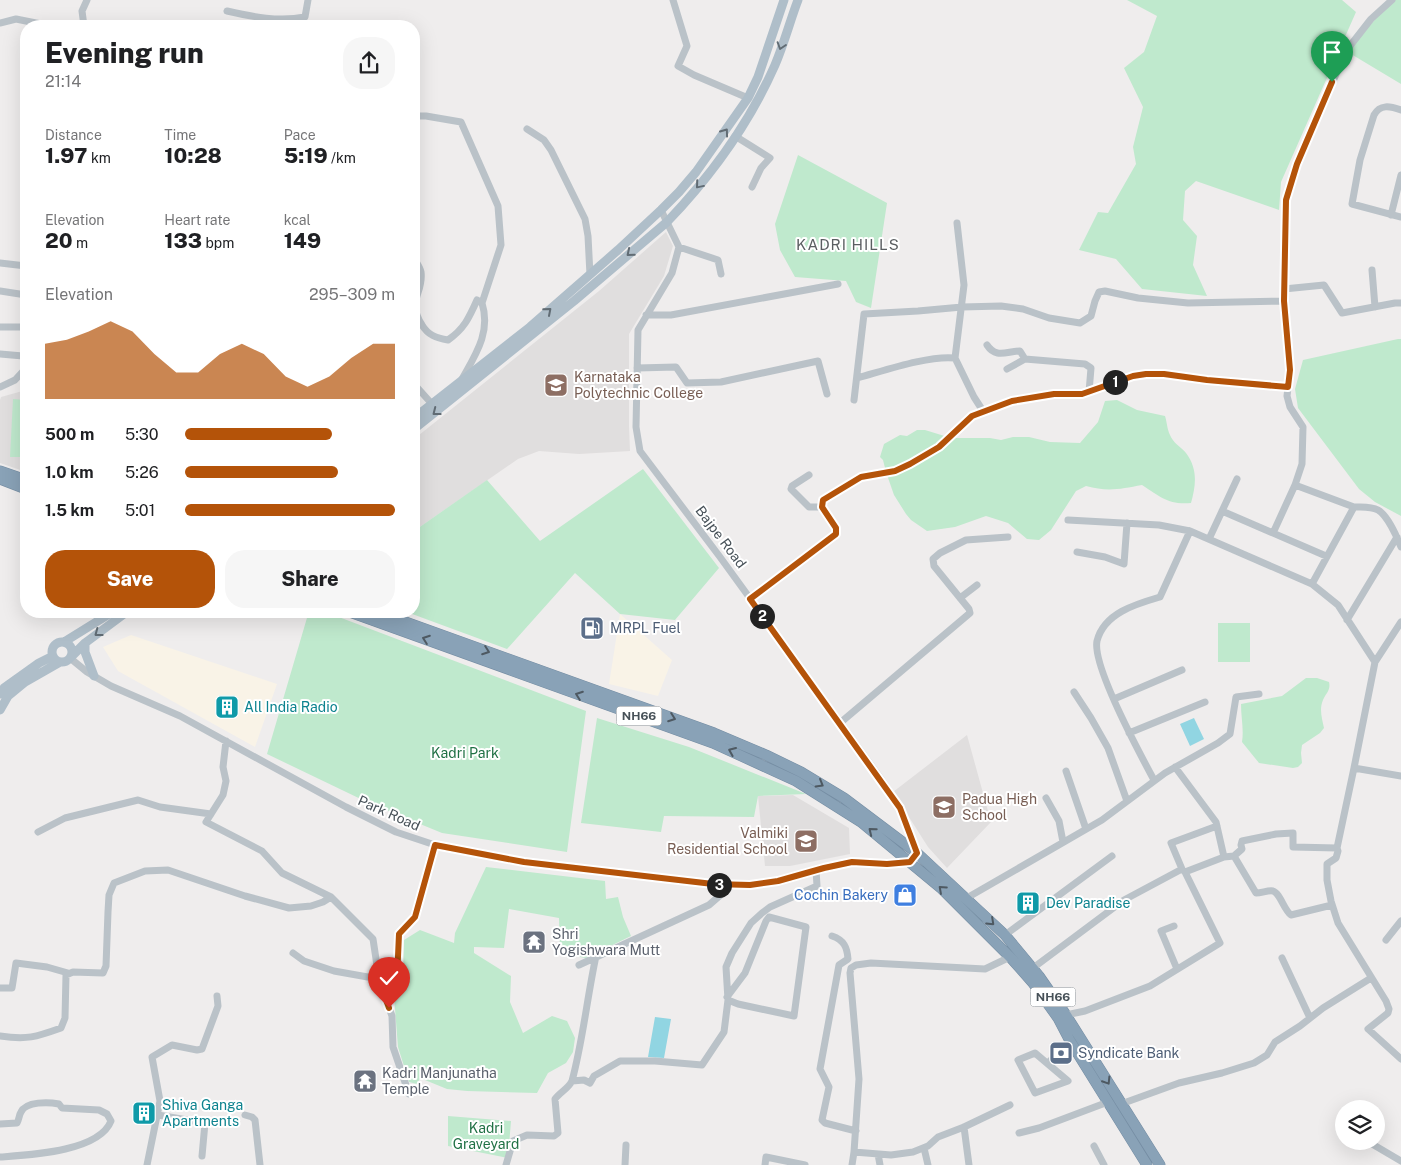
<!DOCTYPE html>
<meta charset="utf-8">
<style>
:root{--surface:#fff;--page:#f6f6f6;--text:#202124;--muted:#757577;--accent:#b45309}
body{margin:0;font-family:"Public Sans",sans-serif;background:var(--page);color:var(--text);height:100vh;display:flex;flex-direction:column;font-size:19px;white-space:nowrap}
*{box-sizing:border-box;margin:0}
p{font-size:16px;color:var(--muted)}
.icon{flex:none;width:28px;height:28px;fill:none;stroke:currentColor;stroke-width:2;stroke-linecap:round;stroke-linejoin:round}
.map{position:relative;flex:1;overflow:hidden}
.panel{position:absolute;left:20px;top:20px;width:400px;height:598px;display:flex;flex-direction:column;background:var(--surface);border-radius:20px;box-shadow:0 5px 20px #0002}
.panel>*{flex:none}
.buttons{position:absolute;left:1335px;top:1100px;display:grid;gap:10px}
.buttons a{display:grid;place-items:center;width:50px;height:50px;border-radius:50%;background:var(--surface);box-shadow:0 5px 20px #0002;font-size:25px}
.pin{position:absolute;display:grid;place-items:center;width:42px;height:42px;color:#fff;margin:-51px -21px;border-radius:50% 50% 50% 0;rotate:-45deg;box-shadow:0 0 5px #0007}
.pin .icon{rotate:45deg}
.km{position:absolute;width:25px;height:25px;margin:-12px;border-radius:50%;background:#222;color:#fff;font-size:14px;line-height:25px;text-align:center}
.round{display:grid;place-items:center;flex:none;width:52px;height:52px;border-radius:20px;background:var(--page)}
.summary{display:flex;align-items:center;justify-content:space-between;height:85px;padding:0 25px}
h1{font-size:28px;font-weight:800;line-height:38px}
.metrics{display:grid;grid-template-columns:repeat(3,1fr);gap:8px;height:85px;padding:5px 25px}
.metrics div{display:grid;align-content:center}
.metrics b{font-size:21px;font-weight:800}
.metrics small{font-size:14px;font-weight:400}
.metrics p{font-size:14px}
.chart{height:140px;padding:10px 25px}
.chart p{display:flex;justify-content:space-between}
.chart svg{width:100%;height:90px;margin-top:5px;fill:var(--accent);opacity:.7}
.action{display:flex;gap:10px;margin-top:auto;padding:10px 25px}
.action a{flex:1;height:58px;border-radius:20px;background:var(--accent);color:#fff;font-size:20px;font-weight:800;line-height:58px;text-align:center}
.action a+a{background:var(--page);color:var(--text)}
ul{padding:0 25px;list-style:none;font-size:16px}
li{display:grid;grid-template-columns:80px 60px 1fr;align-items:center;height:38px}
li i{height:12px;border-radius:6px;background:var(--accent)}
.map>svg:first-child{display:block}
.commercial{fill:#f9f3e7}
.education{fill:#e0dede}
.green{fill:#bfe9cd}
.water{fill:#91d5e2}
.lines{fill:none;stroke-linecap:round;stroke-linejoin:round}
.highway-casing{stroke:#758da3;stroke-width:11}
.minor{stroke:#bac2c8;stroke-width:7}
.major{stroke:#afbec9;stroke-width:9}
.highway{stroke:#89a2b7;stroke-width:10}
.oneway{stroke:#616c74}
.oneway2{stroke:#4e5962}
.route-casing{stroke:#fff;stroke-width:10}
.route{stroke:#b45309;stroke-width:6}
.labels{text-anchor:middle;stroke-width:4;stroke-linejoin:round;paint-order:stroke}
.shield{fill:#fff;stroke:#7e858a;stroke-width:1}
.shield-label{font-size:12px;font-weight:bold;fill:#475158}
.education-label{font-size:14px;fill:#785e54;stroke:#fff;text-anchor:start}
.street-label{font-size:14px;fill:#475158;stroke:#fff}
.service-label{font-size:14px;fill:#4e5e75;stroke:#fff;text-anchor:start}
.culture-label{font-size:14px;fill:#0d838f;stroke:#fff;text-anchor:start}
.park-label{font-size:14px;fill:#207145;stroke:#fff}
.shop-label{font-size:14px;fill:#366cbe;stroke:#fff;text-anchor:end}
.worship-label{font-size:14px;fill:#5b616d;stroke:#fff;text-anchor:start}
.neighbourhood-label{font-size:15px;letter-spacing:1px;fill:#5a5e61;stroke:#fff}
</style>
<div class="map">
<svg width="1401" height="1165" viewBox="0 0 1401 1165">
<rect width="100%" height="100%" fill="#efeded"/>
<path class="commercial" d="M620,614L672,660L658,696L609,684Z
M131,635L277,684L255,747L118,671L103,647Z"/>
<path class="education" d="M666,232L673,246L664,276L629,334V426L630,451L579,454L539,451L518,459L414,531V439L599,291Z
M26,390V472L0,463V400L1,397Z
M967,735L991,822L947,868L928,847L893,792Z
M793,795L849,828L850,854L790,866H765L758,796Z"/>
<path class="green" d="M1127,0H1342L1356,12L1281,182L1279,210L1196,181L1185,191L1183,220L1197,236L1193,265L1207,296L1142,289L1116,259L1079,250L1098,212L1108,213L1136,164L1133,147L1143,107L1124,68L1144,52L1157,16Z
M1393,0H1401V84L1346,51Z
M798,155L887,203L871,308L856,302L846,281L795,277L780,250L775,224Z
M1398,339H1401V516L1375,502L1359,489L1298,408L1295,389L1303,360Z
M13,399L26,400V457H10Z
M1117,400L1137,410L1165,416C1167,422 1167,429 1170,435C1173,443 1181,447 1186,453C1198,469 1196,485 1191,503C1168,505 1161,497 1142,485C1121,489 1107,492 1086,486L1076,491L1051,530L1039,540L1027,539L1008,523L986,516L955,527L927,531L911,520L906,514L894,495L886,472L883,460L880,457L884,444L900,435L907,436L917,430H925L951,438H990L1001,440L1013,437H1029L1050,442L1080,443L1098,422L1105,401Z
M643,469L719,568L675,620L620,614L575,573L507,649L404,611H414V531L487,480L540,541Z
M309,611H323L586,711L567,852L442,833L369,803L267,754Z
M1218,623H1250V662H1218Z
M1306,678H1317L1329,682C1331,690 1326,693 1323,700C1319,709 1322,719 1324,728L1320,733L1302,745L1301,753L1302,763L1298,767L1293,768L1259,763L1242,742C1244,729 1241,718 1241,704L1282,696Z
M597,718L689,747L806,794L758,796L754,817L664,816L661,832L581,823Z
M486,867L605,881L606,899L618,897L623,917L631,936L586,958L560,954L559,918L509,909L504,948L474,947V953L511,976L510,1002L523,1033L552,1016L567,1021L575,1038L573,1052L566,1063L548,1073L537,1093L467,1091L447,1089L420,1078L417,1084L409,1082L398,1047L394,996L403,981L404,940L420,930L454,943L455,933Z
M448,1116L511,1121L508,1158L448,1146Z"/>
<path class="water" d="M1194,718L1204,739L1190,746L1180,724Z
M655,1017L671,1019L664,1058L648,1057Z"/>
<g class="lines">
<g class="highway-casing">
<path id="highway" d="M0,471L26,480
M0,479L26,489
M347,611L713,743L796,781L861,822L942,889L1010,957L1033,983L1058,1018L1070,1041L1147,1165
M375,611L714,733L766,755L801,772L844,798L917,853L1005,935L1039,976L1066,1015L1160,1165"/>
</g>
<path class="minor" d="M673,0L687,46L678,66L694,75L748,98
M227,11C253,17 279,22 305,17L308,0
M0,23L16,19L41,24H107L118,26
M84,26L82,11L87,0
M1401,110C1390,106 1380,104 1374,115L1360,160L1352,204L1401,217
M414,116H426L461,122L498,206L501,245L482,303
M527,129L544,140L551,150L585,219L588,236L590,275
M735,136L770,158L761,168L752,187
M661,210L679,247L672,273L638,330L636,427L640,451L720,557L879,776L901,808L916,853
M1391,215L1401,175
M679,247L718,260L721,274
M414,258C416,262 420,267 421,272C424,293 406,300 422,325C428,335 436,338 448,340C464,329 469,318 477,300L482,303C491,332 476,354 462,379
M0,263L26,266
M1372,270L1375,307
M1284,289L1324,285L1342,313L1395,303H1401
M0,291L26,295
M646,315H671L838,284
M0,327H26
M987,345C996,359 1007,351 1020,351L1025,359
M0,354L23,356L26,334
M955,358L964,285L957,223
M637,368L676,367L687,383L721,382L818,361L827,394
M1007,369L1025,359L1085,364L1091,368L1089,392
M857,378C883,371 929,355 955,358L974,397L983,411
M414,384L432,404
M0,387L15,380L26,368
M854,400L864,314L918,311L962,307L1001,306L1023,309L1049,318L1080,323L1091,316L1095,301L1099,292L1105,291L1138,298L1188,303L1284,301
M1295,485L1302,464L1303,427L1290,407L1287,396L1290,370L1284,301L1285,200L1297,164L1346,51L1371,19L1392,0
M822,507L823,500L861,477L895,471L910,464L939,447L972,416L1012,401L1054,394H1082L1133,376L1146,374H1164L1207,380L1288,387
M1222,511L1326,556
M1068,520L1159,525L1190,531L1312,584L1338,605L1375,662L1401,622
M1273,533L1295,485L1354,507
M1209,539L1237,479
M1077,552L1105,557L1124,564L1127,523
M1312,584L1354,507C1362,507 1371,506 1378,510C1387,515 1397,537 1401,547
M960,598L977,585
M751,599L836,534V528L822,507H809L791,489L792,486L809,475
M1347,620L1397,537
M70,658L87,672L111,686L180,716L346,807L396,832L435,845L524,863L713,884L750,885L778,881L824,868L852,862L887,864L911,861
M1375,662L1354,768L1401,776
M1074,692L1091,718L1108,748L1127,801
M1114,699L1182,670
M840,723L970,613L969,609L934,566L933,559L940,553L966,540L1008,537
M1129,733L1205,702
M226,741L223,767L226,781L223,795L206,822L262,851L282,873L331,897L373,939L379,979
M1175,767L1216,822L1224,857
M1066,771L1086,829
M1154,780C1141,756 1092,665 1097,641C1104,613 1136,604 1160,597L1190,531
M1046,798L1059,821L1063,842
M38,832L65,818L138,800L160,807L211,814
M1337,848L1354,768
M1234,856L1256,893C1262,893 1268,890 1273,891C1280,893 1284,910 1291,915L1332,905
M965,899L1102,820L1165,773L1218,743L1230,734L1236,697L1259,694
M1174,926L1161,931L1177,969
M1005,935L1112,856
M832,936C844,940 847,947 848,959L839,965L820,1069L829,1087L822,1120L825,1123L856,1131
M1386,940L1401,921
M293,953L304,961L334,971L379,979L392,1016L393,1047L409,1094
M1282,958L1310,1018
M579,965L709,905L732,885
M1033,968L1124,900L1182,869L1171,843L1217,826
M0,988H12L16,963L47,967L68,973
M385,997L397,979L399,934L415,917L435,845
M727,997L745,973L766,921L769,917L806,927L794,1016L738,1004L728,1000
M1066,1015L1085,1011L1150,986L1220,943L1185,872L1224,857L1234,856L1242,849L1241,845L1242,841L1276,834L1293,833V847L1337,848L1338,851L1336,858L1327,864V880L1331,901L1338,923L1386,1001L1389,1009L1388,1013L1368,1029L1401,1059
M0,1036C27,1040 36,1037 61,1028L65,1018L66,975L73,972L103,973L106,966L108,912L109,895L114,883L145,871L168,870L245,896L289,908L311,906L323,902L331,897
M1035,1053L1068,1081L1035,1093L1018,1060Z
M1048,1063L1070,1041
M572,1081C583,1040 587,998 596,956
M1121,1104L1179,1083L1222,1073L1254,1063L1267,1055L1275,1042L1300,1026L1323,1008L1371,978
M158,1115L205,1123L202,1156
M245,1115L252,1117L255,1120L260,1165
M0,1124L17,1123C19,1120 19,1115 21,1112C26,1101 49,1102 59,1104L62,1108L99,1110L107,1114L111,1121C99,1152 28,1155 0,1157
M964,1127L969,1165
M1019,1133L1039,1128L1108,1102
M1342,1135H1344
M1367,1141L1401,1161
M1094,1146L1104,1165
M924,1148L928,1165
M854,1152L859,1079L850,973L851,968L856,965L871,963L985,969L1010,957
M878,1154L880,1165
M147,1165L160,1101L152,1057L172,1045L197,1050L202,1049L218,1006L217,996
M506,1165L513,1141L527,1135L554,1136L558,1133L555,1099C560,1092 568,1089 572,1081L584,1080L590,1083L594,1076L620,1061H655L702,1065L724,1032L728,1000L726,967L732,953L751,923L762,913L770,907L817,886L816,870
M625,1165L626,1145
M765,1165L766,1157L805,1165
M852,1165L854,1152L891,1155L913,1152L928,1146L938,1137L964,1127L1010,1105"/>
<path class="major" d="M414,418L530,327L618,250L661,210L679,192L696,172L748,98L758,77L784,0
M414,429L574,301L667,222C711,176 749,124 775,65C784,44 790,21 798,0
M52 652a10 10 0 1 1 20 0a10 10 0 1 1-20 0Z
M64,642L114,611
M85,643V652L94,676
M71,657L85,643L128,611
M0,694L4,688L39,663L53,656
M0,710L8,696L25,682L60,662"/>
<use href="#highway" class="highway"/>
</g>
<defs><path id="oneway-chevron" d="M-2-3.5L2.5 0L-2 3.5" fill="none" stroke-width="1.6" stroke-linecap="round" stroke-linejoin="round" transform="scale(1.25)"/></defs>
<g class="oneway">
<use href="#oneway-chevron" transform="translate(781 46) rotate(108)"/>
<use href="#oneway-chevron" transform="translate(725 132) rotate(-54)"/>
<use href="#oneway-chevron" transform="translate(699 185) rotate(130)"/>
<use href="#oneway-chevron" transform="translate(630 253) rotate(140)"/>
<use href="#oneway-chevron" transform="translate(548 311) rotate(-41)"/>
<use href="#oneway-chevron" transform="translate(436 412) rotate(142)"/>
<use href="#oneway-chevron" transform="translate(98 633) rotate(143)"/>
</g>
<g class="oneway2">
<use href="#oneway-chevron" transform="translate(426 639) rotate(-160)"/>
<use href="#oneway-chevron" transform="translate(486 651) rotate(20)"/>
<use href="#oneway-chevron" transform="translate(579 695) rotate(-160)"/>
<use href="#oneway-chevron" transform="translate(672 718) rotate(20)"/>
<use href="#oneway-chevron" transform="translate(732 751) rotate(-157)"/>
<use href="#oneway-chevron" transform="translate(820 784) rotate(30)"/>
<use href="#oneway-chevron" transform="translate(872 831) rotate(-141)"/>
<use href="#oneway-chevron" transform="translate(942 889) rotate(-138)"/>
<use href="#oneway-chevron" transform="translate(991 922) rotate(43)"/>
<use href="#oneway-chevron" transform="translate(1107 1081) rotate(58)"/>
</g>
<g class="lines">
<g class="route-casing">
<path id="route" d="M389,1008L385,997L397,979L399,934L415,917L435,845L524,862L713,884L750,885L778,881L824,868L852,862L887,864L910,862L917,853L900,808L750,599L836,534V528L822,507L823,500L861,477L895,471L910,464L939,447L972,416L1012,401L1054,394H1082L1133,376L1146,374H1164L1207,380L1288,387L1290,370L1284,301L1286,200L1297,164L1332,82"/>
</g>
<use href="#route" class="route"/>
</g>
<defs>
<g id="university-square" transform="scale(1.25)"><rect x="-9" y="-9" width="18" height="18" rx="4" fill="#8d6e63" stroke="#fff"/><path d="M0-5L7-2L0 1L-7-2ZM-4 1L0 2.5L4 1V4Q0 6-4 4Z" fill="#fff"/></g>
<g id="fuel-square" transform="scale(1.25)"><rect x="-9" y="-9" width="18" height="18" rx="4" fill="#5c6f8a" stroke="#fff"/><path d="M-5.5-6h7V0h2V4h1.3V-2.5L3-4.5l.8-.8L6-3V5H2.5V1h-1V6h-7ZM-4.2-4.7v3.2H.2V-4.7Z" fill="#fff"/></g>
<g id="building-square" transform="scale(1.25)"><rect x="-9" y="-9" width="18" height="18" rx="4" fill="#0f9aa8" stroke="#fff"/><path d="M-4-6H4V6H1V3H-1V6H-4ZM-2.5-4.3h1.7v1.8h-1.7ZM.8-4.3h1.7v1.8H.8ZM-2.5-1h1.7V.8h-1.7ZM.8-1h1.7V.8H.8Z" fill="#fff"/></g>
<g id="school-square" transform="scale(1.25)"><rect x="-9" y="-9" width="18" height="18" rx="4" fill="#8d6e63" stroke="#fff"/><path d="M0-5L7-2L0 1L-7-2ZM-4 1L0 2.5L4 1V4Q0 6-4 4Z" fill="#fff"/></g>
<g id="shop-square" transform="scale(1.25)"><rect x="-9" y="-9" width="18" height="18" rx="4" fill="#3f7fe0" stroke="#fff"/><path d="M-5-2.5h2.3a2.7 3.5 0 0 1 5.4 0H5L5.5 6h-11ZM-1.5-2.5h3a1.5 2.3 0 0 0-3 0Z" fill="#fff"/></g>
<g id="temple-square" transform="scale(1.25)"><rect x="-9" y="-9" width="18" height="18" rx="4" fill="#6b7280" stroke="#fff"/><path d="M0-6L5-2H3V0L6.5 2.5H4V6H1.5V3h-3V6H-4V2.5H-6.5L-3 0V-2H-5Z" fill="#fff"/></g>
<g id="bank-square" transform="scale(1.25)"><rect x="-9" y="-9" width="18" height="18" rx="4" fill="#5c6f8a" stroke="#fff"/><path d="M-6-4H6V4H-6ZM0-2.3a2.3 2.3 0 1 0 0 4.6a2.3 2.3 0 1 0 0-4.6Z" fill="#fff"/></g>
</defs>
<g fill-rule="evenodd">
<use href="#university-square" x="556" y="385"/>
<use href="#fuel-square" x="592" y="628"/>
<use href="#building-square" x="227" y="707"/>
<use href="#school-square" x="944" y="807"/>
<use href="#school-square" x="806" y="841"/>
<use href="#shop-square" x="905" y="895"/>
<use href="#building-square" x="1028" y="903"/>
<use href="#temple-square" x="534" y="942"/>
<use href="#bank-square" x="1061" y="1053"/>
<use href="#temple-square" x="365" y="1081"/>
<use href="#building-square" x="144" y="1113"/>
</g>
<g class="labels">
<g class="shield">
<rect x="616.5" y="706.5" width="45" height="19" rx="4"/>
<rect x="1030.5" y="987.5" width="45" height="19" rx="4"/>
</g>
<g class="shield-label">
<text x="639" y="720">NH66</text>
<text x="1053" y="1001">NH66</text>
</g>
<g class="education-label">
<text x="574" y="382">Karnataka<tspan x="574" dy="16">Polytechnic College</tspan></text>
<text x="962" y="804">Padua High<tspan x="962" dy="16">School</tspan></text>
<text x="788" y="838" text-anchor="end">Valmiki<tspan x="788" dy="16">Residential School</tspan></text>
</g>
<g class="street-label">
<text transform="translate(721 537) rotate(53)" y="5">Bajpe Road</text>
<text transform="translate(389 813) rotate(24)" y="5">Park Road</text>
</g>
<g class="service-label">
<text x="610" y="633">MRPL Fuel</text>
<text x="1078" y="1058">Syndicate Bank</text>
</g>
<g class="culture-label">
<text x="244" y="712">All India Radio</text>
<text x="1046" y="908">Dev Paradise</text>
<text x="162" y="1110">Shiva Ganga<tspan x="162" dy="16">Apartments</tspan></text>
</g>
<g class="park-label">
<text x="465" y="758">Kadri Park</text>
<text x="486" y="1133">Kadri<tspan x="486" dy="16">Graveyard</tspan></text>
</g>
<g class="shop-label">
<text x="888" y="900">Cochin Bakery</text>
</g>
<g class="worship-label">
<text x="552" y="939">Shri<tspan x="552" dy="16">Yogishwara Mutt</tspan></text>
<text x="382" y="1078">Kadri Manjunatha<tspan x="382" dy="16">Temple</tspan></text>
</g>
<g class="neighbourhood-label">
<text x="848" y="250">KADRI HILLS</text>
</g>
</g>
</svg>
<div class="buttons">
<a><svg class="icon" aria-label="layers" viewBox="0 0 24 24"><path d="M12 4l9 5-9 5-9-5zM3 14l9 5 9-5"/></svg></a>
</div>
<div class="pin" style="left:1332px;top:82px;background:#1e9e55"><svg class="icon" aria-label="arrive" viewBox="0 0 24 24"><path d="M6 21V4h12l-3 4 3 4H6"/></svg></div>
<div class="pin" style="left:389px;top:1008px;background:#d93025"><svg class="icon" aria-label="check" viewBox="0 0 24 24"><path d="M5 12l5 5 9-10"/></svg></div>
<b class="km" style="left:1115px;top:382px">1</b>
<b class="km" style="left:762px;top:616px">2</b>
<b class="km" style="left:719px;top:885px">3</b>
<section class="panel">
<div class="summary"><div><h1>Evening run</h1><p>21:14</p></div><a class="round"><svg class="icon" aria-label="share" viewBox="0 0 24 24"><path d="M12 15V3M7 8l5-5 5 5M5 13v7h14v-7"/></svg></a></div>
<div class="metrics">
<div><p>Distance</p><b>1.97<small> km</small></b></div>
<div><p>Time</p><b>10:28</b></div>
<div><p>Pace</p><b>5:19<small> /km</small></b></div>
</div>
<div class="metrics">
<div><p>Elevation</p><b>20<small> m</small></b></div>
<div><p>Heart rate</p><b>133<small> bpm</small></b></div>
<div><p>kcal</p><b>149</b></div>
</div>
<div class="chart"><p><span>Elevation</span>295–309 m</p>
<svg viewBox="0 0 160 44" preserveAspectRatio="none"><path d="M0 44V17L10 15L20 11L30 6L40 11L50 22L60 31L70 31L80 22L90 17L100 22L110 33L120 38L130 33L140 24L150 17L160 17V44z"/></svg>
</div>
<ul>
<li><b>500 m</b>5:30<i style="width:70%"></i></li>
<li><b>1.0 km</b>5:26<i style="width:73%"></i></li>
<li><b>1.5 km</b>5:01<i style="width:100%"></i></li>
</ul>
<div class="action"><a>Save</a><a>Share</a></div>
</section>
</div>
